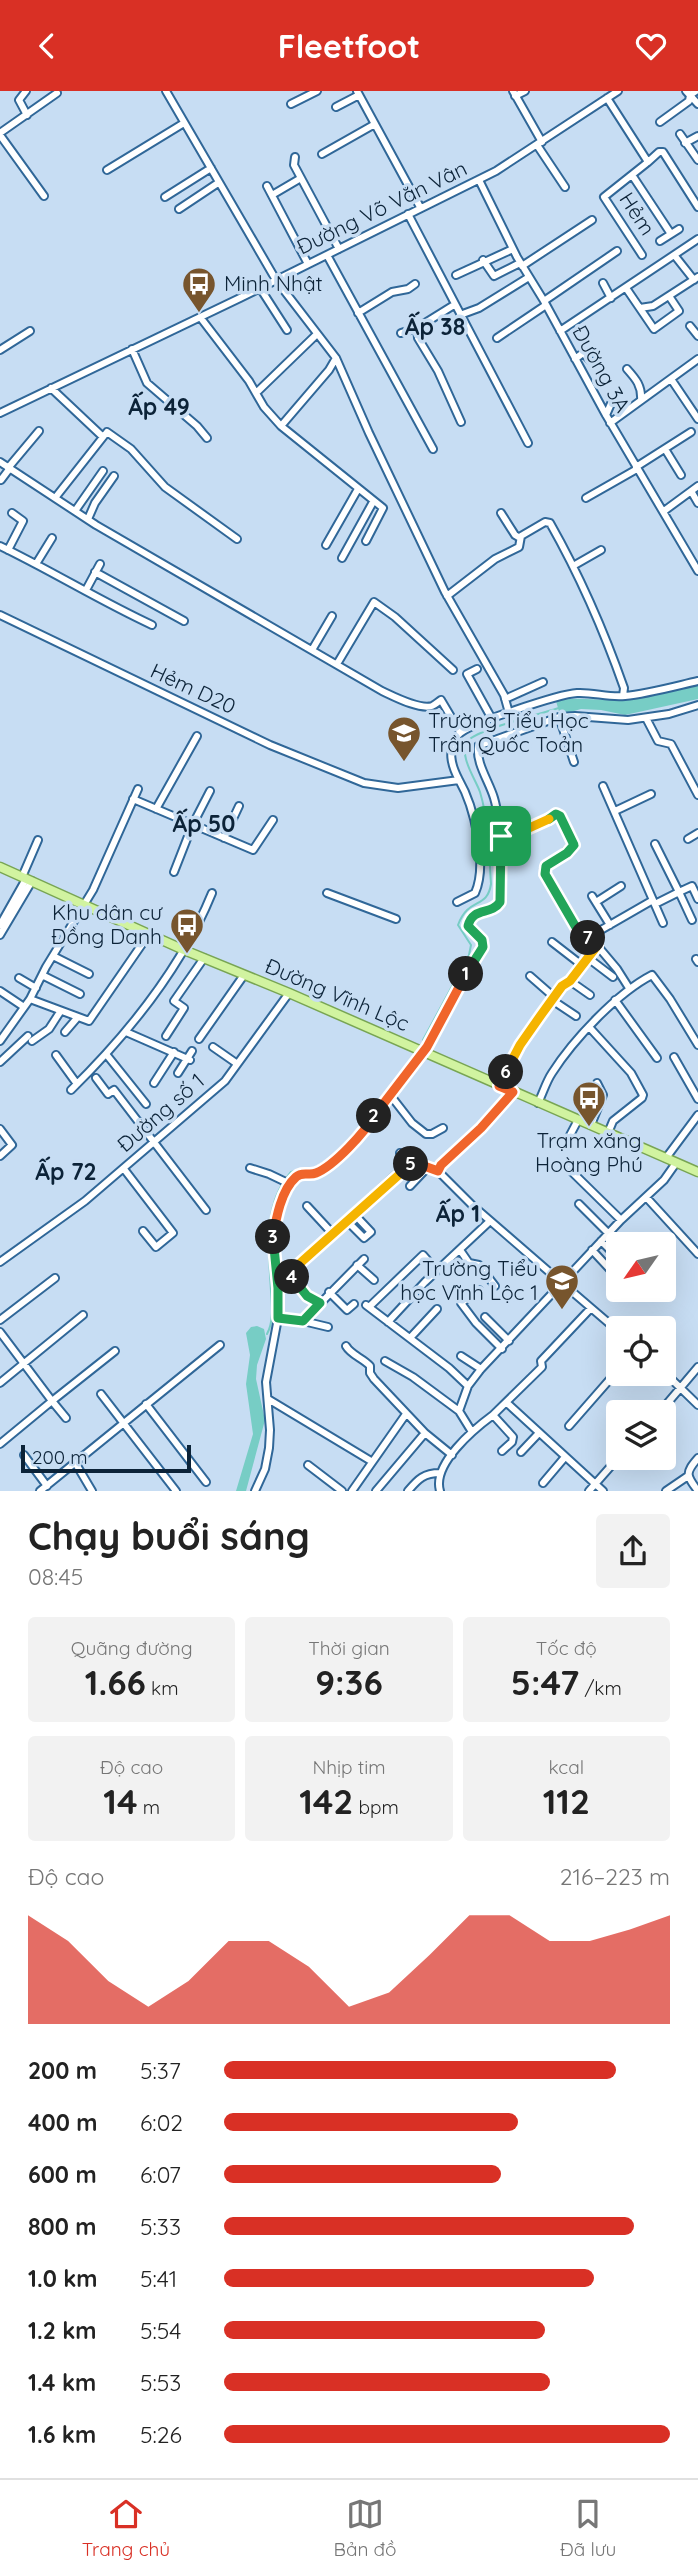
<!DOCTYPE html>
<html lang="vi">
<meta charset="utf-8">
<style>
:root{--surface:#fff;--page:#f2f2f2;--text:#222;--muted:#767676;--line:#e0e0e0;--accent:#d93025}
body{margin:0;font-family:Quicksand,sans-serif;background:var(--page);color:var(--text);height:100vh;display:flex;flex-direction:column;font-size:26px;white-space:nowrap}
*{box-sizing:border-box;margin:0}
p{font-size:23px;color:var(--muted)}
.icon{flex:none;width:38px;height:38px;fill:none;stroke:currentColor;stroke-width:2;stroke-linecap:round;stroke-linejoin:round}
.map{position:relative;height:1400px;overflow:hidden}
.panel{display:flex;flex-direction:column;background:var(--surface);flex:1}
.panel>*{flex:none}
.needle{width:46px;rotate:236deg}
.controls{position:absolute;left:606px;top:1141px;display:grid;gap:14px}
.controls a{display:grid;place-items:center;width:70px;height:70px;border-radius:7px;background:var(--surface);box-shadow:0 7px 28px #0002;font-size:35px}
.scale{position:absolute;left:21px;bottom:18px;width:170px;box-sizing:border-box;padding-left:7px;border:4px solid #0c2338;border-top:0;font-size:19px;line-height:24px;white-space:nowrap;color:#0c2338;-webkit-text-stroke:5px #c7ddf3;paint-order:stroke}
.pin{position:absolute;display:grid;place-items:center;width:60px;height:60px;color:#fff;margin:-30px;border-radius:14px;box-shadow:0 4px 10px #0006}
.km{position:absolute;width:35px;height:35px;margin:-18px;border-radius:50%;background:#222;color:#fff;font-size:19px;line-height:35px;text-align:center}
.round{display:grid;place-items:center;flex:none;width:74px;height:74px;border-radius:7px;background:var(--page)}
.headline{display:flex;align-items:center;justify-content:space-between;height:119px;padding:0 28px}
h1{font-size:38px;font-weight:700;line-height:52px}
.metrics{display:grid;grid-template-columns:repeat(3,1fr);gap:10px;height:119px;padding:7px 28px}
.metrics div{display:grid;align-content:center;border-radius:7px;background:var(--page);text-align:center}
.metrics b{font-size:35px;font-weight:700}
.metrics small{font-size:19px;font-weight:400}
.metrics p{font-size:19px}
.chart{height:196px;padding:14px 28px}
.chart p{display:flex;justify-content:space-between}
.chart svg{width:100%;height:126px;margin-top:7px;fill:var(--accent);opacity:.7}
ul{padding:0 28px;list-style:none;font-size:23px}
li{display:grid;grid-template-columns:112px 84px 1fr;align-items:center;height:52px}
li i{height:18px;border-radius:9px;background:var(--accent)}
header{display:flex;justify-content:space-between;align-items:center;height:91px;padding:0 28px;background:var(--accent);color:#fff;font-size:32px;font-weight:700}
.dock{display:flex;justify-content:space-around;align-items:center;height:98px;border-top:2px solid var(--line);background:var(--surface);font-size:19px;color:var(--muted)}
.dock a{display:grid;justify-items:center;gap:4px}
.dock .active{color:var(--accent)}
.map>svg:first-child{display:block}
.water{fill:#77cdc5}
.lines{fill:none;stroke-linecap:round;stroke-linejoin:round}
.stream{stroke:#77cdc5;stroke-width:2}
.minor-casing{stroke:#306798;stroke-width:10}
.major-casing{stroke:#78a553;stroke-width:11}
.minor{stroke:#fff;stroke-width:6}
.major{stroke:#d1f3a0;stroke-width:8}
.split-1-casing{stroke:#fff;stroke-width:14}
.split-2-casing{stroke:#fff;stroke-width:14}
.split-3-casing{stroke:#fff;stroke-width:14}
.split-4-casing{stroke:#fff;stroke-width:14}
.split-5-casing{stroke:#fff;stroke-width:14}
.split-6-casing{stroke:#fff;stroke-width:14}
.split-7-casing{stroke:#fff;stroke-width:14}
.split-8-casing{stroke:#fff;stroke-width:14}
.split-9-casing{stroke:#fff;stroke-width:14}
.split-1{stroke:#22a559;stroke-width:9}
.split-2{stroke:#f0652b;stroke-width:9}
.split-3{stroke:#f0652b;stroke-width:9}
.split-4{stroke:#22a559;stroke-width:9}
.split-5{stroke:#f5b400;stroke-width:9}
.split-6{stroke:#f0652b;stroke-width:9}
.split-7{stroke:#f5b400;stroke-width:9}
.split-8{stroke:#22a559;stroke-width:9}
.split-9{stroke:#f5b400;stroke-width:9}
.labels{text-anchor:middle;stroke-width:7;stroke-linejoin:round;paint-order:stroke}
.street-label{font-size:21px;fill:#0c2338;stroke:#c7ddf3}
.poi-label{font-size:21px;fill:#0c2338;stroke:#c7ddf3;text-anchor:start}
.neighbourhood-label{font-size:23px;font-weight:bold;fill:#0c2338;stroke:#c7ddf3}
</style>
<header><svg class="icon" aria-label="back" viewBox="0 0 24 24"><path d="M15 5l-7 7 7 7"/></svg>Fleetfoot<svg class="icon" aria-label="heart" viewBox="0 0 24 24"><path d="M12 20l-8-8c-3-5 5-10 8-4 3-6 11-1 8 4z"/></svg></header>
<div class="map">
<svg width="698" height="1400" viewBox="0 0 698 1400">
<rect width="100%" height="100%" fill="#c7ddf3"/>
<path class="water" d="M698,593V608L625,624L601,619L581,618L560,624L556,610C577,605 596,610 617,608C644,607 671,599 698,593Z
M257,1235L264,1238L266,1248L257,1274L256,1288L265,1329L246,1400H236L253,1343L246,1293L250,1264L246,1242L251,1236Z"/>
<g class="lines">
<path class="stream" d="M423,949L469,864L471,854L458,834C469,805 487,819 491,793C489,762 489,731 480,701C475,687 458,664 468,650C476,639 543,622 559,617
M267,1243C274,1230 272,1214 271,1200C269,1160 262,1114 291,1081C299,1079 310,1080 317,1077C343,1066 396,991 412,966"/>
<g class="minor-casing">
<path id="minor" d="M26,0L19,9L27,24
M166,0L276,189L336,267L369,342L445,501L504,604L509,622
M357,0L420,116
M513,0L542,51
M686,0L698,13
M515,5L525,0
M607,7L648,71L604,106L642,164
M291,13L317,0
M336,16L359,4
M660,31L689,10L690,4L696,0
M0,42L57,2
M680,43L698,69
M0,44L44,105
M685,52L698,45
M537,54L565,96
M322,63L375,33
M295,66L294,74L339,158
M648,71L659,61H663L698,116
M107,79L184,32
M632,84L671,143
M479,89L517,166L544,210L606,324L698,480
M267,95L308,173
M272,104L301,87
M165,106L211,77
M179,118L218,92
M408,123L528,352
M660,150L679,138
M327,164L433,358
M675,165L694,189
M483,169L494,185L520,172
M522,175L592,129
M456,184L513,158
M603,192L611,207
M260,197L287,239
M626,197L654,238L679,220L669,205
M544,210L617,160
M640,217L653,215L698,186
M358,222L392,201L408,198L415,193
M460,224L479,217L529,186
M200,226L249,290L264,316L281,335L383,417L366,450
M690,235L698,245
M417,237L418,247L438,280L461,331
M560,240L698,148
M401,242L417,237L454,214
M497,247L546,214
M132,258L147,292L197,335L207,347
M0,259L30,240
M575,268L583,262L590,269
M627,278C636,288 642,295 641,309
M671,288L698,328
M51,297L103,346
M256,302L317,243
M0,322L240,207L496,80L618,0
M606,324L613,308
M610,332L698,268
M281,335L329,279L336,267
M665,358L681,384
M0,371L96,434L382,600C393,605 419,619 432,615C435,614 438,611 441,609L460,641
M636,376L691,341
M8,377L39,340
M1,389L10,377
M691,400L698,412
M55,407L107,341L131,358L165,396L237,448
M586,407L637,378
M75,420L103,380
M664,420L698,395
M501,422L515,444L520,447
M88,428L95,412L114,385
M326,454L358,398
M0,455C52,480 100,510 152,534
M8,459L23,430L12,422
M342,467L373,411
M36,473L52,447
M573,475L601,459
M95,481L184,530
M86,499L100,473
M447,505L495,468L519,456L521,445L545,431L550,432C580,485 604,540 624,597L623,605
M0,524L270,654L364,692L398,697L459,689
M312,559L332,525
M337,573L374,511L395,526L453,579
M477,578L467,583L492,628
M505,608L543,591
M559,626L574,671
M646,627L658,650L671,653L698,704
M603,695L663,832
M133,708L253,759L273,729
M156,718L197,645
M615,720L651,703
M501,745C521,743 540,735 556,723L560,725L574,754L544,778L565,818L583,847H587L653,809
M224,747L239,715
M688,748L698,742
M655,753L679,801L692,795L698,808
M174,781L192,735L210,700
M22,786L38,749
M327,802L396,828
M592,805L610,834
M457,811L475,802C488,773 474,715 459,689C451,674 447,659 458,644C467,633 560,603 577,602C593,601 609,607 625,605C647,603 676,595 698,590
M596,811L621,795
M655,813L679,801L692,829
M0,834L26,788
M0,844L32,790
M590,846L617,878L629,897
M552,851L583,875
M53,865L89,883
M588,867L613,886
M696,868L698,871
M42,884L80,903
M530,885L554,906
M19,887L36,897
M570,890L590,904
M0,900L24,916
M30,908L89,930L149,843
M552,909L576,925
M615,909L657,967
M590,937L631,982L643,1004L642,1007L613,1030L608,1042
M65,941L77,927
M126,941L190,969
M166,945L184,917L174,910L204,867
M199,948L244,884
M0,950L30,908L46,876L93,799L138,698
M32,950L49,938L60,921
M213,956L236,972
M106,963L146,1013
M56,964L77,993
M674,966L698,1008
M0,971L28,945
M178,982L192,960
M96,987L108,1003L114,999L206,1119
M154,992L174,961
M499,995L520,954L562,895L570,890L597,855
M71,999C128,943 182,876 212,802
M391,1005L412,1032L426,1043H432L443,1037
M538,1012C543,1002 546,991 552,982C573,949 617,902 652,884L670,908L698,954
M591,1034L603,1004L597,992
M0,1038L12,1054L0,1065
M568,1048L578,1029
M400,1062L413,1071L438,1080
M666,1067L698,1024
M250,1077L269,1083L290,1093
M568,1077L621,1129
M124,1078L173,1142L156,1156L143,1140
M410,1095L427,1077
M646,1106L698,1163
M579,1113L608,1142
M307,1115L332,1142
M347,1130L364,1147L371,1141L354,1123
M601,1150L618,1167
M460,1159L469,1172L479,1174L495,1195
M592,1159L618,1187
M0,1171L85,1110L225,990L289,902
M357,1174L374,1189
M289,1182L307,1205L320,1212
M278,1192L399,1081L413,1071
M479,1199L461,1212L476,1232L502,1258
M329,1201L347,1219L354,1213
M366,1214L449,1277L468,1295
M369,1216L423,1164L437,1180
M485,1226L509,1250
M278,1227L303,1230L364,1168
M0,1229L55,1187
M303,1230L328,1236
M388,1231L425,1191L490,1130
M618,1240L562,1192L621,1129L664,1089L676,1072
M0,1241L52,1310L0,1353
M410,1247L437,1218
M346,1255C351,1264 363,1267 370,1275V1282L374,1288L425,1342L452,1364
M461,1265L481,1278
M385,1270L413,1286L459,1320
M663,1280L698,1314
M0,1292L83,1224
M101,1303L176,1400
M268,1308L371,1370
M507,1312L603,1400
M146,1313L206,1391
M660,1321L698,1276
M66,1327L52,1310L115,1260
M569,1335L618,1279
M472,1341L459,1320L468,1295L481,1278L562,1192L472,1114L438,1080L441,1074L481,1037L513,1001
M502,1360L512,1351L513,1346L493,1324L542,1276L541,1270L591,1217
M521,1361L538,1343
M24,1364L47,1395
M76,1373L92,1400
M308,1374L342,1400
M543,1392L565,1366
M40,1400L220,1254
M255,1400L265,1378L269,1357L270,1339L266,1291L278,1227V1192L273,1149L276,1131L286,1099L300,1083L315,1082L336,1068L372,1029L427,956L483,856L482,849L468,835C473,815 492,825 500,811C502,782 502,734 494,707C489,690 476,673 478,655L559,626L575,625L628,629L669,623L698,614
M352,1400L406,1323
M376,1400L425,1342
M408,1400C418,1388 424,1382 440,1382
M440,1400C432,1373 474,1338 493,1324
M589,1400L618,1367
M666,1400L688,1385
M698,1400C686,1384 685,1382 698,1367"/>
</g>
<g class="major-casing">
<path id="major" d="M0,776L184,859L289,902L698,1081"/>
</g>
<use href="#minor" class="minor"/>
<use href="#major" class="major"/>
</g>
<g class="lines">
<g class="split-1-casing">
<path id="split-1" d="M466,883L483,856L482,849L468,835C473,815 491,825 500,811L501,745"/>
</g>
<g class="split-2-casing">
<path id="split-2" d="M374,1025L427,956L466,883"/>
</g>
<g class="split-3-casing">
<path id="split-3" d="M273,1146C276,1128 281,1099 296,1086C302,1080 309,1085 316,1082C334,1075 365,1041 374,1025"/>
</g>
<g class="split-4-casing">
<path id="split-4" d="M273,1146L278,1197V1227L303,1230L320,1212L307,1205L292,1186"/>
</g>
<g class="split-5-casing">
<path id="split-5" d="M292,1186L289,1182L411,1073"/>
</g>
<g class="split-6-casing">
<path id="split-6" d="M411,1073L413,1071L438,1080L441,1074L481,1037L513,1001L499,995L506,981"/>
</g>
<g class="split-7-casing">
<path id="split-7" d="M506,981L520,954L541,924L562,895L570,890L597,855L590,846L588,847"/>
</g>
<g class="split-8-casing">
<path id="split-8" d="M549,728L556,723L560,725L574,754L567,762L546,775L545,783L581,845L588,847"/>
</g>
<g class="split-9-casing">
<path id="split-9" d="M501,745L518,742L549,728"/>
</g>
<use href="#split-1" class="split-1"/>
<use href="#split-2" class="split-2"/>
<use href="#split-3" class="split-3"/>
<use href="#split-4" class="split-4"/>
<use href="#split-5" class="split-5"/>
<use href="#split-6" class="split-6"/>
<use href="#split-7" class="split-7"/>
<use href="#split-8" class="split-8"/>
<use href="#split-9" class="split-9"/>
</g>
<defs>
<g id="bus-pin" transform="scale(1.75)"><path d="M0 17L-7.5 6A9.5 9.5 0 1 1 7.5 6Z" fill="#77552d" stroke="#c7ddf3"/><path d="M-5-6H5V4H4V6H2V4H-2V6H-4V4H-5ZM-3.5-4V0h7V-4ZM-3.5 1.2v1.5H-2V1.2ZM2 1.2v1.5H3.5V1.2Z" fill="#fff"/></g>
<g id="school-pin" transform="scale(1.75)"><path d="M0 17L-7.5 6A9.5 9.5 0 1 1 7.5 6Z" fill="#77552d" stroke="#c7ddf3"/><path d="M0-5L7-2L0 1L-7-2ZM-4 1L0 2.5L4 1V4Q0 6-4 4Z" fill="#fff"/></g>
</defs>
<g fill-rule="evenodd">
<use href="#bus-pin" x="199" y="193"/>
<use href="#school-pin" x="404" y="642"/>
<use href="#bus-pin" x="187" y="834"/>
<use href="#bus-pin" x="589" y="1007"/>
<use href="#school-pin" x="562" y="1190"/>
</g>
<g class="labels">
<g class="street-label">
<text transform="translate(382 117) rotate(-26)" y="7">Đường Võ Văn Vân</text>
<text transform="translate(637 123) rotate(57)" y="7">Hẻm</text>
<text transform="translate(601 278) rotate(61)" y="7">Đường 3A</text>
<text transform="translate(193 598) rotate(25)" y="7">Hẻm D20</text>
<text transform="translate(337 904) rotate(23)" y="7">Đường Vĩnh Lộc</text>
<text transform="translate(161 1022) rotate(-41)" y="7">Đường số 1</text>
</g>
<g class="poi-label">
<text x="224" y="200">Minh Nhật</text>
<text x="428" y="637">Trường Tiểu Học<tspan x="428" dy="24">Trần Quốc Toản</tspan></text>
<text x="162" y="829" text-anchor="end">Khu dân cư<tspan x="162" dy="24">Đồng Danh</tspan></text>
<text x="589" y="1057" text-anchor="middle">Trạm xăng<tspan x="589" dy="24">Hoàng Phú</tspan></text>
<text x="538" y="1185" text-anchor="end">Trường Tiểu<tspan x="538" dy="24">học Vĩnh Lộc 1</tspan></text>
</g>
<g class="neighbourhood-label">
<text x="435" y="244">Ấp 38</text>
<text x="159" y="324">Ấp 49</text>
<text x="204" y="741">Ấp 50</text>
<text x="66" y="1089">Ấp 72</text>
<text x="458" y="1131">Ấp 1</text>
</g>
</g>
</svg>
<div class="controls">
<a><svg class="needle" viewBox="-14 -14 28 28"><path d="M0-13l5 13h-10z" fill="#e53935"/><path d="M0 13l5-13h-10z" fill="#767676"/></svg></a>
<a><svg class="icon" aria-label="locate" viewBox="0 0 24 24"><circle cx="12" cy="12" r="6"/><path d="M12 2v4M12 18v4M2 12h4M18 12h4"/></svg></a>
<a><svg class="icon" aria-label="layers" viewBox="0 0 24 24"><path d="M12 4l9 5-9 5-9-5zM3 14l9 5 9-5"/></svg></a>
</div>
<div class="scale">200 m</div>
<div class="pin" style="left:501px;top:745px;background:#1e9e55"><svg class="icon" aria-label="arrive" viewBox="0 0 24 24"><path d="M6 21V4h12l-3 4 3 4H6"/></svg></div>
<b class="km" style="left:466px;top:883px">1</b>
<b class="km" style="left:374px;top:1025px">2</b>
<b class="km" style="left:273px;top:1146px">3</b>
<b class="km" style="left:292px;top:1186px">4</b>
<b class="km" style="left:411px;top:1073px">5</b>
<b class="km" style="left:506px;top:981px">6</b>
<b class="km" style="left:588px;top:847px">7</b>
</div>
<section class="panel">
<div class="headline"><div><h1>Chạy buổi sáng</h1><p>08:45</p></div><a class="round"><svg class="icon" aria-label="share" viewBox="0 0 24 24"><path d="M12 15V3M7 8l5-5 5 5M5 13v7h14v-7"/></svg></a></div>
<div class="metrics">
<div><p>Quãng đường</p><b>1.66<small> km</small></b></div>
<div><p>Thời gian</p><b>9:36</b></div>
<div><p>Tốc độ</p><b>5:47<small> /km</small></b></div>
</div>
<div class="metrics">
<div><p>Độ cao</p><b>14<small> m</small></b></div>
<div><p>Nhịp tim</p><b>142<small> bpm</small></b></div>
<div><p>kcal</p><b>112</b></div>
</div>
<div class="chart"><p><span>Độ cao</span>216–223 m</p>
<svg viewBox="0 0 160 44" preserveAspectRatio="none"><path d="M0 44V6L10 15L20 29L30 38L40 29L50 15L60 15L70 24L80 38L90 33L100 20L110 6L120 6L130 15L140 15L150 11L160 6V44z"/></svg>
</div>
<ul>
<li><b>200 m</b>5:37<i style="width:88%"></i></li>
<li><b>400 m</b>6:02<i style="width:66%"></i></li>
<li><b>600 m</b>6:07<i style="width:62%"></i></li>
<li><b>800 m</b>5:33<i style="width:92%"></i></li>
<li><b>1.0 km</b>5:41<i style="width:83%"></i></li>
<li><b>1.2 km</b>5:54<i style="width:72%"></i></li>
<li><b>1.4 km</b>5:53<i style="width:73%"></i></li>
<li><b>1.6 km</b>5:26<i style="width:100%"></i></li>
</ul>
</section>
<nav class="dock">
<a class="active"><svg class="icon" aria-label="home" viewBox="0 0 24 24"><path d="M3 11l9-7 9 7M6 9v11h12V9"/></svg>Trang chủ</a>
<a><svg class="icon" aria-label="map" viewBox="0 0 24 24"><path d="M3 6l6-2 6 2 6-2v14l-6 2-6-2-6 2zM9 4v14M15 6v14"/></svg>Bản đồ</a>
<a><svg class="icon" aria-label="saved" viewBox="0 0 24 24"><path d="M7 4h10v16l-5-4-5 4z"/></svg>Đã lưu</a>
</nav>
